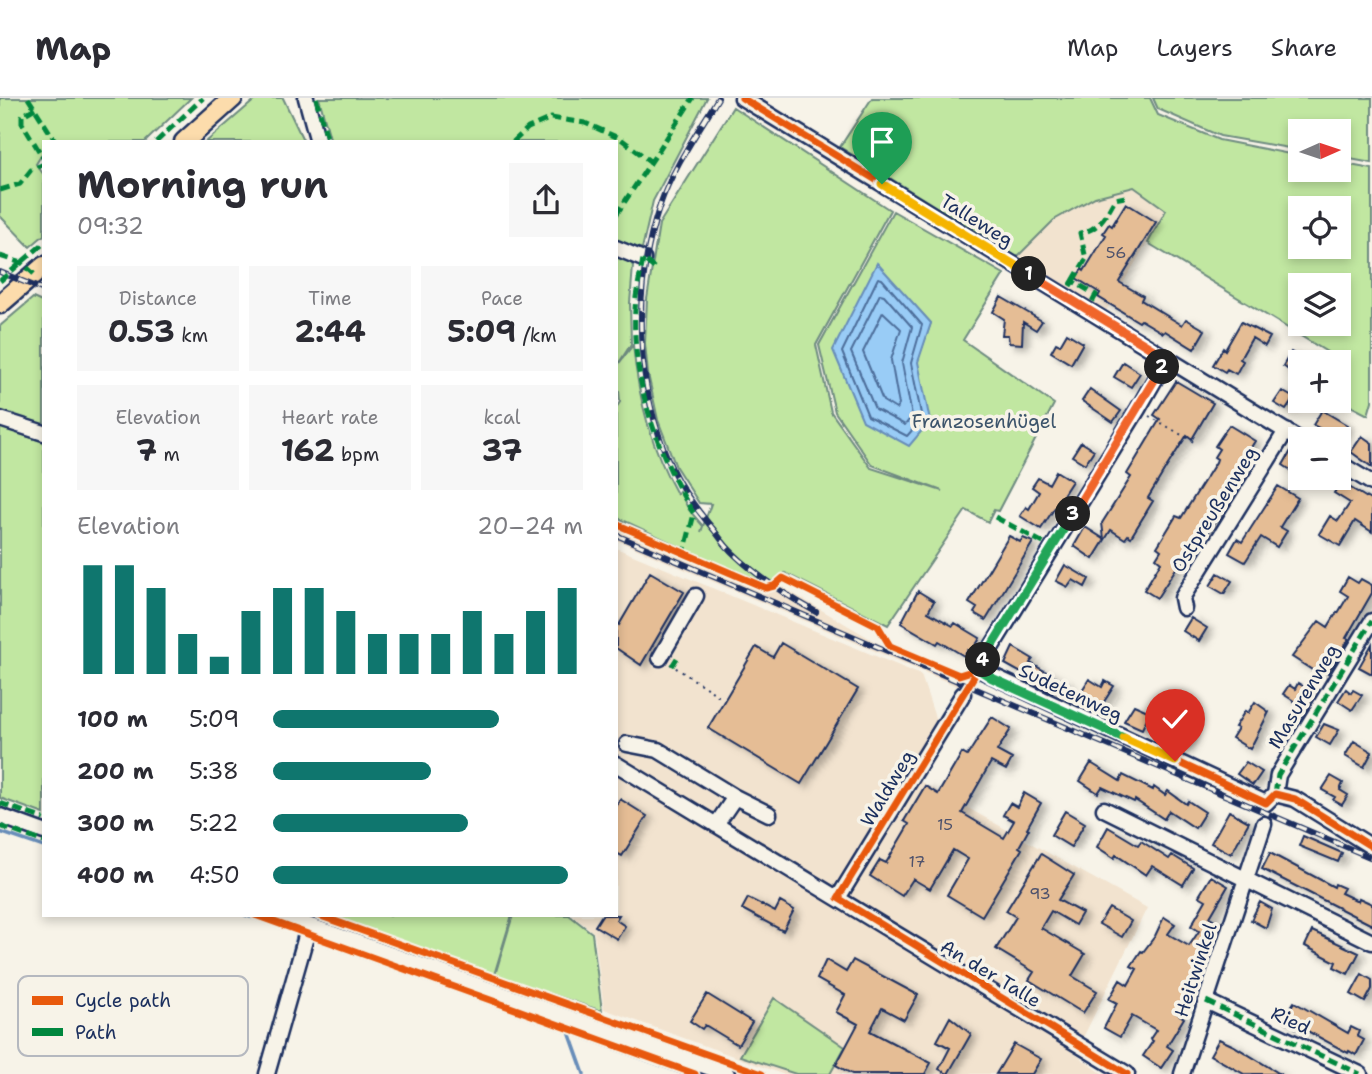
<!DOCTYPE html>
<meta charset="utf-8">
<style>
:root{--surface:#fff;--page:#f7f7f7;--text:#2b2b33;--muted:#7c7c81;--line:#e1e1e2;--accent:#0f766e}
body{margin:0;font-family:"Shantell Sans",sans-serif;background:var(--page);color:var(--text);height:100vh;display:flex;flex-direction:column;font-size:26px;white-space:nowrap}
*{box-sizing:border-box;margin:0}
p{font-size:23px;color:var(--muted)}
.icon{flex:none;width:38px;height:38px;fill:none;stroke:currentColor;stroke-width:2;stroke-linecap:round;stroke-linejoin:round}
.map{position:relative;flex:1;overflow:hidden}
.panel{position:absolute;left:42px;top:42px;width:576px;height:777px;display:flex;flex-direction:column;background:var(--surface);border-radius:0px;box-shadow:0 4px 10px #0003}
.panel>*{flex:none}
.needle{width:46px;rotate:87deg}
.buttons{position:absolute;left:1288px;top:21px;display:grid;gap:14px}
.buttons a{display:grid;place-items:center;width:63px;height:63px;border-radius:0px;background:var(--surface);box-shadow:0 4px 10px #0003;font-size:35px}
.pin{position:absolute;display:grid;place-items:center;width:60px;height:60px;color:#fff;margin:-72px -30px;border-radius:50% 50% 50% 0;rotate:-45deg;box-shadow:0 0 7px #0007}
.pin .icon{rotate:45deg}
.km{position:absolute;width:35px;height:35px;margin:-18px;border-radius:50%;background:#222;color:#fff;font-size:19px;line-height:35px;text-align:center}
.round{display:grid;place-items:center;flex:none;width:74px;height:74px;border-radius:0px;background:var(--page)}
.overview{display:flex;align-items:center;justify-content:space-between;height:119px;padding:0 35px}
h1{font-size:38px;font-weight:700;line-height:52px}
.figures{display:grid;grid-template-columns:repeat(3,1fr);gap:10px;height:119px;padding:7px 35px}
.figures div{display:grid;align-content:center;border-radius:0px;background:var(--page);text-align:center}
.figures b{font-size:30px;font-weight:700}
.figures small{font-size:19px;font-weight:400}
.figures p{font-size:19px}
.chart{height:196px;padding:14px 35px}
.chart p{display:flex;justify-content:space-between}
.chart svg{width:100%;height:126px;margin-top:7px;stroke:var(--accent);stroke-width:6}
ul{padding:0 35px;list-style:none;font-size:23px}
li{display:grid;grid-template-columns:112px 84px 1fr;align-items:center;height:52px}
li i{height:18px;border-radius:9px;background:var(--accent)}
header{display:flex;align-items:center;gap:42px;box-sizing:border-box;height:98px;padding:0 35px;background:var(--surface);border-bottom:2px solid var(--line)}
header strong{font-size:33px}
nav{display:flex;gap:38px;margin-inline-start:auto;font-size:24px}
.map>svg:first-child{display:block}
.built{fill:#f2e3cf}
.green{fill:#c1e7a1;stroke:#6e8b80;stroke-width:2;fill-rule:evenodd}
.water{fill:#99ccf6;stroke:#678db9;stroke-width:2}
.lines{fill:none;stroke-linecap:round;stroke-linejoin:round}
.shore{stroke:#4d6e9b;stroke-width:2}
.stream{stroke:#678db9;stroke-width:3.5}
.building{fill:#e5bd95;stroke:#1b2f5e;stroke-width:2;filter:url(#shadow)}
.minor-casing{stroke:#1b2f5e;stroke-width:19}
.major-casing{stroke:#1b2f5e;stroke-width:23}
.path{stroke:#1b2f5e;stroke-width:2;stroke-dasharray:2 5;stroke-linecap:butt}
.minor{stroke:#f7f3e8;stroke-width:14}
.major{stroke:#fcdcac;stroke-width:18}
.rail-casing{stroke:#1b2f5e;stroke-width:6}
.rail{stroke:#f7f3e8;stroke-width:3.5;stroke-dasharray:10;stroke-linecap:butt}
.quiet{stroke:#00873e;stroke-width:5;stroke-dasharray:10 5;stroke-linecap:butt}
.cycleway-casing{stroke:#f7f3e8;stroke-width:11}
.cycleway{stroke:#e8590c;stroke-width:7}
.split-1-casing{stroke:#fff;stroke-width:14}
.split-2-casing{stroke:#fff;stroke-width:14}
.split-3-casing{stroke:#fff;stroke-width:14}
.split-4-casing{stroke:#fff;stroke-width:14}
.split-5-casing{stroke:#fff;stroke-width:14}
.split-6-casing{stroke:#fff;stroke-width:14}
.split-1{stroke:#f5b400;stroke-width:9}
.split-2{stroke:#f0652b;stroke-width:9}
.split-3{stroke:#f0652b;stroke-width:9}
.split-4{stroke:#22a559;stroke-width:9}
.split-5{stroke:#22a559;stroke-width:9}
.split-6{stroke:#f5b400;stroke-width:9}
.labels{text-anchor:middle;stroke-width:7;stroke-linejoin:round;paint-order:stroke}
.number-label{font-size:16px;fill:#4e526c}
.street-label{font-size:19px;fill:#1b2f5e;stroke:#f7f3e8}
.park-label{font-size:19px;fill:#3c546b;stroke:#f7f3e8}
.key{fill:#f7f3e8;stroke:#b5b8bf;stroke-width:2}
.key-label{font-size:19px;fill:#1b2f5e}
</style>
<header>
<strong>Map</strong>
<nav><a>Map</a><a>Layers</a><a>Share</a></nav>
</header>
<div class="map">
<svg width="1372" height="976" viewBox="0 0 1372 976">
<defs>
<filter id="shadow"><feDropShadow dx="6" dy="3.5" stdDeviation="3.5" flood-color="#0004"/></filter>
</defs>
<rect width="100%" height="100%" fill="#f7f3e8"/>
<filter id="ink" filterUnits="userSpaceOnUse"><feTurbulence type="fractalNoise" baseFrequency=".0143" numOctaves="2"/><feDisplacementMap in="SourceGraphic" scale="14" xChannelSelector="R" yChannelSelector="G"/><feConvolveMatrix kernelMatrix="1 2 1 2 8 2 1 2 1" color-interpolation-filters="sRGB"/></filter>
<g filter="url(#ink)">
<path class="built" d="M1134,89L1167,112L1106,213L1017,159L1054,122L1095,99Z
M616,431L763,495L772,483L888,551L966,583L961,590L616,442Z
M616,450L921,577L937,626L907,676L1147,810L1075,956L1103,976H830L845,949L740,958L796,976H782L604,911L594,835L572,817H616Z"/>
<path class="green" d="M0,0H191L145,44H44V53L36,66L44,77V137L30,149L0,118Z
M257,0H283L304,44H206Z
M319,0H707L653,103L642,151L616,142V44H331Z
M872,0H1150L1158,17L1219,42L1300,58V72H1339V65L1372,71V303L1368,317L1339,302V264H1325L1327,254L1148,145L1166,112L1134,89L1095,99L1054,122L1017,159L840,49ZM1300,110H1339V149H1300ZM1300,187H1339V226H1300Z
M1153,0H1372V65L1339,59V33H1300V52L1220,38L1158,11Z
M733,9L890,112L816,247L831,314L871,370L942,393L872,367L835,314L819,247L893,113L1004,176L963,242L1054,306L998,413L994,412L988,424L966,412L888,527L785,475L773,488L700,458L616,419V310L620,304L619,293L616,291V155L627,158L633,168L630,205L631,246L617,268L633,247C638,299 651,350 677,396L679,393L689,412L703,428L701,434L711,406L699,405L676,369L658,322L648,276L645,245L647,201L659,126ZM877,166L931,225L917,264Z
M33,200L44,205V327L0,316V228Z
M0,329L44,344V716L0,700Z
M324,817H512L494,877Z
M513,817H569L592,835L602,913L495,877Z
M774,900L845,949L830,976H796L740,958Z"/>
<path class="water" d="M877,165L931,225L918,264L930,323L909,348L863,323L833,252Z"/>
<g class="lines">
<path class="shore" d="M878,180L882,181L922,227L911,265L922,321L907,338L868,318L842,254Z
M880,196L884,197L912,229L902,265L912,318L905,327L875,311L851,254Z
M883,214L901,231L891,262L899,307L896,311L883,303L863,254Z"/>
<path class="stream" d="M0,734L44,749
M245,817L302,837
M309,840L569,934L584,976
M287,880L298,835
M569,934L684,976"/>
</g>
<path class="building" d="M1126,105L1156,124L1119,184L1143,198L1141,202L1182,227L1186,221L1205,232L1194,251L1165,233L1163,235L1141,222L1139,224L1098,199L1100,195L1076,180L1082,171L1084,173L1106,137L1103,135L1109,126L1112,128Z
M1001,199L1042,223L1036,232L1023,224L1022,246L1009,245L1008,237H1002L1004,221L993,214Z
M1241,224L1270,239L1265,248L1252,240L1240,261L1243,263L1236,276L1227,271L1225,274L1213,267L1223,250L1225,252Z
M1067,235L1083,245L1071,266L1051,254L1056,245L1060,247Z
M1291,254L1300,259V280L1283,268Z
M1123,264L1140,275L1131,289L1114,279Z
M1176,283L1213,305L1192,341L1187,337L1166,370L1148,400L1153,403L1131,439L1128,437L1125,441L1111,432L1093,461L1074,448L1085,429L1104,441L1102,425L1131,379L1127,376L1160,321L1154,317Z
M1090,291L1121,313L1113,324L1082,303Z
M1282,293L1294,300L1286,312L1274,305Z
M1322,312L1347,327L1339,341L1313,327Z
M1229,327L1255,343L1236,373L1243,377L1209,433L1207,431L1204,435L1202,434L1180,470L1178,468L1175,472L1157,500L1144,492L1161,464L1156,460L1161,452L1157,449L1176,418L1181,420L1216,364L1217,361L1214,359L1219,351L1215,348Z
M1362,338L1372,345V369L1351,354Z
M1081,344L1094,352L1085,366L1072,358Z
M1291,353L1300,359V378L1283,367Z
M1056,373L1072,383L1041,431L1020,418L1026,409L1029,411L1039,394L1032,389L1038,380L1049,386Z
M1341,384L1372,403V434L1355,423L1340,448L1319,436L1330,418L1338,423L1350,405L1334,395Z
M1278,388L1298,400L1280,429L1287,433L1277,449L1261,439L1245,464L1229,455L1237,441L1242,444Z
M1009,438L1020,444L1023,440L1033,444L986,522L974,515L977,510L969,505Z
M1065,467L1089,481L1085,489L1073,482L1068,489L1056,483Z
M650,474L684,494L641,567L616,550V525L619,527Z
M1218,475L1232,483L1224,496L1210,488Z
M1348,479L1358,485L1361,481L1372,487V495L1346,540L1349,541L1328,575L1320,570L1317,575L1292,559L1319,523L1328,529L1337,514L1338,515L1348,498L1340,493Z
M918,493L934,503L928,514L953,528L955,525L980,540L972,554L968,552L964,558L939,543L937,546L901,525Z
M1191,520L1207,530L1199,543L1183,533Z
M781,545L858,591L801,686L708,630L756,549L773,559Z
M1372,546V576L1359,569Z
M1013,549L1033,561L1030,565L1070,587L1064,596L1054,590L1052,595L1034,586L1036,583L1005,566Z
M1089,581L1102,589L1105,583L1114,588L1100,610L1079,597Z
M1298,585L1311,593L1302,608L1283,596L1289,587L1295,591Z
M1346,591L1351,595L1353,592L1362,597L1352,612L1338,603Z
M1255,604L1269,614L1250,651L1232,640L1238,630L1235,629L1245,613L1248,615Z
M1134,607L1150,614L1142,631L1124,623Z
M992,619L1011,631L997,653L1012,661L1006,672L991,664L962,715L1004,740L1014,723L1003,717L1010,705L1017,709L1024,695L1041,705L1027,730L1029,731L1019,749L1022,751L982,818L947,797L968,761L953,752L930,791L913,781L902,798L870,778L880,762L886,765L909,726L904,723L925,688L938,696L962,655L967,658Z
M1181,623L1192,630L1188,637L1192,639L1184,652L1168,642Z
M1324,626L1339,632L1330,647L1316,639Z
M1354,643L1372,654L1364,669L1345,658Z
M1246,664L1262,674L1253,687L1237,676Z
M1091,665L1120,683L1123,677L1153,692L1154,689L1165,697L1168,693L1186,706L1188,703L1205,714L1195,730L1169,713L1164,721L1135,702L1134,704L1102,689L1098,695L1080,683Z
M1331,678L1343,685L1340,692L1348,697L1342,707L1333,702L1335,699L1322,692Z
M620,701L647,718L622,758L616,755V708Z
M1065,713L1085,725L1071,749L1051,737Z
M1229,713L1249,724L1231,756L1211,745Z
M1108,729L1138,747L1141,743L1169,761L1172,757L1193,770L1183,787L1152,768L1146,777L1116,757L1114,760L1097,749Z
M1303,738L1342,755L1338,764L1299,748Z
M1270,755L1334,789L1335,786L1344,790L1341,795L1358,803L1359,800L1372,806V827L1262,771Z
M1041,756L1074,777L1058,802L1082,815L1075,827L1051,813L1041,830L1085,856L1072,878L1097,893L1083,915L1029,882L1034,874L996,851L1016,819L1006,813Z
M1211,778L1228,788L1210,819L1216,823L1202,850L1207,854L1206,858L1199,879L1177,915L1184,920L1167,948L1173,952L1161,970L1143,958L1153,943L1150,941L1156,932L1132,918L1120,939L1104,930L1117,905L1109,901L1120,882L1128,887L1137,871L1131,868L1141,853L1143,854L1155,838L1164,819L1175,826L1168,836L1189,848L1199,833L1191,828L1206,802L1199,798Z
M748,800L775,814L780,804L794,812L783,833L742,811Z
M1260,804L1272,811L1266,830L1251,822Z
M1109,810L1131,823L1122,839L1099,826Z
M602,817H619L616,822L625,828L617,841L595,828Z
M1312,833L1359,855L1348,876L1334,869L1336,864L1305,848Z
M826,862L846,874L853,862L918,897L904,922L882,910L870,933L931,965L925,976H852L836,967L858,926L836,914L845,897L817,881Z
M1362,876L1372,882V891L1365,904L1351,896Z
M707,896L752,924L738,947L705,927L702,931L690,923Z
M1294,904L1348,935L1351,929L1359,933L1357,938L1364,942L1356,957L1349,953L1348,955L1302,930L1301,933L1283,922Z
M950,919L971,936L948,976L939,971L950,950L937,943Z
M1219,941L1234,948L1280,976H1244L1210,957Z
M1014,946L1041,961L1032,976H996Z"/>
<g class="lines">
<g class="minor-casing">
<path id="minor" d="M306,0L318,44
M742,0L1300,342
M616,150L643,161
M1167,260L1138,311L978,571L1266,705L1275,696
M0,321L44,335
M1339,365L1372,385
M1184,510L1182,500L1286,333
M660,560L696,498
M627,646L658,652L735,699L769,716
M616,666L1127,976
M1275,696L1278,677L1372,523
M1275,696L1295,701L1372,749
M1104,711L1372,844
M0,718L44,734
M716,727L735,699
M838,800L963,596
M280,817L727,976
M1206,903L1360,976
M267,976L309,828
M1182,976L1264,726"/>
</g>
<g class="major-casing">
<path id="major" d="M184,44L233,0
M0,206L44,168"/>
</g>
<path class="path" d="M1149,318L1194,344
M758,487C771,492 773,487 783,480
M670,566L719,598"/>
<use href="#minor" class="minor"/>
<use href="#major" class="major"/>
<g class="rail-casing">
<path id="rail" d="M718,0C698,34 673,69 660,107C631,193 635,288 672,371C682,393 698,413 714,432C720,440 726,449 734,456C758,479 787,498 816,514
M0,174L44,192
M616,437L1372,760"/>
</g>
<use href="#rail" class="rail"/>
<path class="quiet" d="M28,0L56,44
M316,0L328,44
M35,10L22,18V25L44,61
M156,44L203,0
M513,44L528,30L551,20L585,25L621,41L651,64
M0,92L20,86L31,72L44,66
M616,117L693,0
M0,158L22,165L34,176
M654,170L643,161C641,173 638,186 636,199C628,272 656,355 694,416L684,455
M0,183L44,145
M1073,183L1086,161L1080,135C1099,132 1106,117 1115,101L1125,99
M1070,188L1073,183L1096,197L1088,212
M995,419L1053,450
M672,568L677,560
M1275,696L1278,677L1372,523
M0,705L44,721
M0,728L44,744
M1206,903L1360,976"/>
<g class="cycleway-casing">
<path id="cycleway" d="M742,0L1167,260L1138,311L838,800L1127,976
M616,426L766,490L774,488L783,480L878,528L890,548L959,577L978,571L1266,705L1275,696L1295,701L1372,749
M255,817L695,976
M318,817L762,976"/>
</g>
<use href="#cycleway" class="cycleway"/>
</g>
</g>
<g class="lines" filter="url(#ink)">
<g class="split-1-casing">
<path id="split-1" d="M882,86L1029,176"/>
</g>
<g class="split-2-casing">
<path id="split-2" d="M1029,176L1167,260L1162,269"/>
</g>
<g class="split-3-casing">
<path id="split-3" d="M1073,416L1162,269"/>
</g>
<g class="split-4-casing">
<path id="split-4" d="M983,562L1073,416"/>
</g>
<g class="split-5-casing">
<path id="split-5" d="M983,562L978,571L992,580L1124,640"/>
</g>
<g class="split-6-casing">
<path id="split-6" d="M1124,640L1175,663"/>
</g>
<use href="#split-1" class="split-1"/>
<use href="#split-2" class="split-2"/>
<use href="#split-3" class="split-3"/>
<use href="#split-4" class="split-4"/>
<use href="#split-5" class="split-5"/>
<use href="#split-6" class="split-6"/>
</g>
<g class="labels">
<g class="number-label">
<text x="1116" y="160">56</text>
<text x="945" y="732">15</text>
<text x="917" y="769">17</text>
<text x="1040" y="801">93</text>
</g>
<g class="street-label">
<text transform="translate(977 122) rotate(32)" y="7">Talleweg</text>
<text transform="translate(1214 411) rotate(-58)" y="7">Ostpreußenweg</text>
<text transform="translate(1071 594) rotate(25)" y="7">Sudetenweg</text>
<text transform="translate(1303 598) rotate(-59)" y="7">Masurenweg</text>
<text transform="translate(887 690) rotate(-59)" y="7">Waldweg</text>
<text transform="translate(1195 872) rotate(-72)" y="7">Heitwinkel</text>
<text transform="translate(991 875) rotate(31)" y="7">An der Talle</text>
<text transform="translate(1291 922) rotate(25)" y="7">Ried</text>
</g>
<g class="park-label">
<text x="984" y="330">Franzosenhügel</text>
</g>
</g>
<rect x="18" y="878" width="230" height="80" rx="10" class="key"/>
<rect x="32" y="898" width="31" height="9" fill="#e8590c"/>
<rect x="32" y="930" width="31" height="8" fill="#00873e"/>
<g class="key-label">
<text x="75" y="909">Cycle path</text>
<text x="75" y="941">Path</text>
</g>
</svg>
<div class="buttons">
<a><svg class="needle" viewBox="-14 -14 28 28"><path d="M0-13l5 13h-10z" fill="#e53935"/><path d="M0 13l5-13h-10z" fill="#7c7c81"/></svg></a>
<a><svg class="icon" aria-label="locate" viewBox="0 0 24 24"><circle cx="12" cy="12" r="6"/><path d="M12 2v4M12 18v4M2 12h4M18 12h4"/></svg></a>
<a><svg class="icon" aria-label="layers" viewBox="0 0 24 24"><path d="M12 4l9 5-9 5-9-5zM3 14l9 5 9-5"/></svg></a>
<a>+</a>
<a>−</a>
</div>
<div class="pin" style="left:882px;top:86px;background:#1e9e55"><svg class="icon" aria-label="arrive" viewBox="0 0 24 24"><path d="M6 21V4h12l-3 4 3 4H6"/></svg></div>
<div class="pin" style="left:1175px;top:663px;background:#d93025"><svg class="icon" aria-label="check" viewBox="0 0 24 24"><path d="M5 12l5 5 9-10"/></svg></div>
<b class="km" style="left:1029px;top:176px">1</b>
<b class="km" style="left:1162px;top:269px">2</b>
<b class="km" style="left:1073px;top:416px">3</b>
<b class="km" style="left:983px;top:562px">4</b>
<section class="panel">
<div class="overview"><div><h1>Morning run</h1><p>09:32</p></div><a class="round"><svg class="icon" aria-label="share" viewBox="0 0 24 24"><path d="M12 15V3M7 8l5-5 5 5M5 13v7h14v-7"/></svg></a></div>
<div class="figures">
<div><p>Distance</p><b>0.53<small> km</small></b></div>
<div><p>Time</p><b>2:44</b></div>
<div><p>Pace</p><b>5:09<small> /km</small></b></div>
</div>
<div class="figures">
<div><p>Elevation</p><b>7<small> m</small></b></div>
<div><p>Heart rate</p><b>162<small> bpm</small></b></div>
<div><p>kcal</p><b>37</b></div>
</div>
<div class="chart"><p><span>Elevation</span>20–24 m</p>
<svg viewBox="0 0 160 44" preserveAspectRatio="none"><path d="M5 44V6M15 44V6M25 44V14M35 44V30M45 44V38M55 44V22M65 44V14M75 44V14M85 44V22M95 44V30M105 44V30M115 44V30M125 44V22M135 44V30M145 44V22M155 44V14"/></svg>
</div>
<ul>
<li><b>100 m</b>5:09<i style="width:73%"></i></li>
<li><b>200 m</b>5:38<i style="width:51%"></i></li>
<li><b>300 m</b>5:22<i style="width:63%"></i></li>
<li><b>400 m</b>4:50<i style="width:95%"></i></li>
</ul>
</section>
</div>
